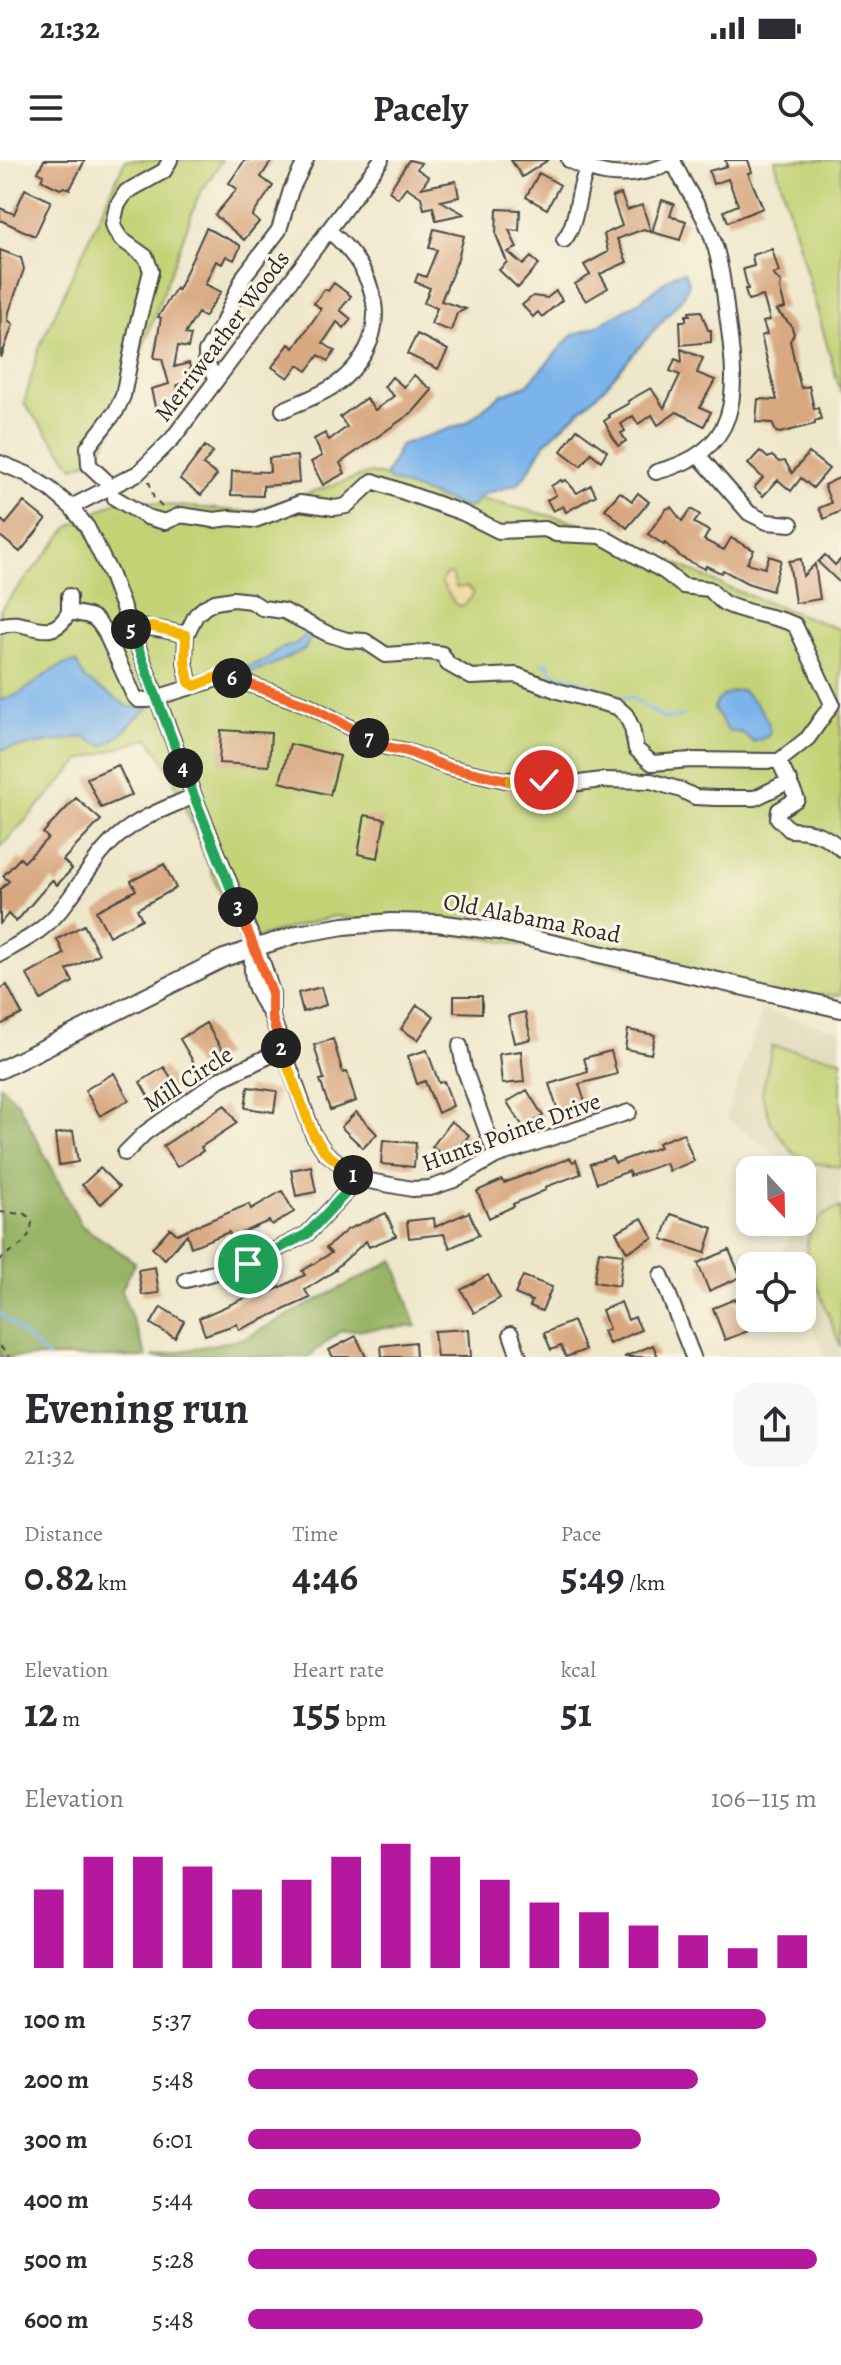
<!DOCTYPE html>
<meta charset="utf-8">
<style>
:root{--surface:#fff;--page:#f7f7f7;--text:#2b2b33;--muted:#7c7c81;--accent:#b5179e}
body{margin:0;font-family:Alegreya,serif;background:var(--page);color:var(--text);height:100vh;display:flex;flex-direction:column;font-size:30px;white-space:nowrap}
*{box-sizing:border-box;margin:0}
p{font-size:26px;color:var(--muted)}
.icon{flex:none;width:44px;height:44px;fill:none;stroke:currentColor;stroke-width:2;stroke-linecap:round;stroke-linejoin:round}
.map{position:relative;height:1197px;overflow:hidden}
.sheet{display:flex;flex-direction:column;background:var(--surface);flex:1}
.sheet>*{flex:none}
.needle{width:52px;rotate:158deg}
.fabs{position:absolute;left:736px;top:996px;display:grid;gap:16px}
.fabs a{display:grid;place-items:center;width:80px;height:80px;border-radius:16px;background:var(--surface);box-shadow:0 4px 12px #0003;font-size:40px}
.pin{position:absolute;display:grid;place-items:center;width:68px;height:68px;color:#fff;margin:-34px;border:4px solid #fff;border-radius:50%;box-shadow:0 2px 8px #0007}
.km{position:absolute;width:40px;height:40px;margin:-20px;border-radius:50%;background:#222;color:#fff;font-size:22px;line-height:40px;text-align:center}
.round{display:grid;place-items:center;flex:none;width:84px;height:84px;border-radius:24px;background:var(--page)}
.overview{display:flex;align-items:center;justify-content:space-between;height:136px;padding:0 24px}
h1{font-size:44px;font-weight:600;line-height:60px}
.metrics{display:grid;grid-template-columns:repeat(3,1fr);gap:12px;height:136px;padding:8px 24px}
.metrics div{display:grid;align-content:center}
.metrics b{font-size:40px;font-weight:600}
.metrics small{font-size:22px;font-weight:400}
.metrics p{font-size:22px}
.chart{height:224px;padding:16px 24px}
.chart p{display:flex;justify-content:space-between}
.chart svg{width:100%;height:144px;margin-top:8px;stroke:var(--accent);stroke-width:6}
ul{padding:0 24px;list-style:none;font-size:26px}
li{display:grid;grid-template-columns:128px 96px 1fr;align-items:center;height:60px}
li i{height:20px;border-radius:10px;background:var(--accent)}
.status{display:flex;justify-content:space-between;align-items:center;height:56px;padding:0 40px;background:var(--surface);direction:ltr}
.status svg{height:22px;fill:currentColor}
header{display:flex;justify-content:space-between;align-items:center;height:104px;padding:0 24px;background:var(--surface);font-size:36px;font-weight:600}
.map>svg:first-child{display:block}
.built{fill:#ded8b7}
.green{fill:#c2d274;stroke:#767e50;stroke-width:2}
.forest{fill:#99b466;stroke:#627048;stroke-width:2}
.sand{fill:#eeda9e;stroke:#8c8264;stroke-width:2}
.water{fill:#7ab4eb;stroke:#52708b;stroke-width:2}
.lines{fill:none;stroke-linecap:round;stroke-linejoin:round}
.stream{stroke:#7ab4eb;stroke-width:3}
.building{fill:#d8a881}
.minor-casing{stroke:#484743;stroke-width:18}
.major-casing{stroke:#484743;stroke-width:20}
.path{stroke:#484743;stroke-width:2;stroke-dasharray:6 6;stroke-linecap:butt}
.minor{stroke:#fff;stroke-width:14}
.major{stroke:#fff;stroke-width:16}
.split-1-casing{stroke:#fff;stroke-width:16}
.split-2-casing{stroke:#fff;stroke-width:16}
.split-3-casing{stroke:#fff;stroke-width:16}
.split-4-casing{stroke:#fff;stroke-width:16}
.split-5-casing{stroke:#fff;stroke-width:16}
.split-6-casing{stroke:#fff;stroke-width:16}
.split-7-casing{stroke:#fff;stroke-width:16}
.split-8-casing{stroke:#fff;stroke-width:16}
.split-9-casing{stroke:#fff;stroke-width:16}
.split-1{stroke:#22a559;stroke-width:10}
.split-2{stroke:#f5b400;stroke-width:10}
.split-3{stroke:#f0652b;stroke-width:10}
.split-4{stroke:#22a559;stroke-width:10}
.split-5{stroke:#22a559;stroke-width:10}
.split-6{stroke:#f5b400;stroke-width:10}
.split-7{stroke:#f0652b;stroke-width:10}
.split-8{stroke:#f0652b;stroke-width:10}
.split-9{stroke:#f5b400;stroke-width:10}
.labels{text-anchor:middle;stroke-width:6;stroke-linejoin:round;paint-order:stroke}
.street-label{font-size:24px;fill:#2b2b2b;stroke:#fcf5e5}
</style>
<div class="status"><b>21:32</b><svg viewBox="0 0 49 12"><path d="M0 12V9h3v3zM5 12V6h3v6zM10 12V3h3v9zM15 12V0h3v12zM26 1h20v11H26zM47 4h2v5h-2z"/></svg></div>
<header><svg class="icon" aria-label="menu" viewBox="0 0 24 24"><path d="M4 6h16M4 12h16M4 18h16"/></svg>Pacely<svg class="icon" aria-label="search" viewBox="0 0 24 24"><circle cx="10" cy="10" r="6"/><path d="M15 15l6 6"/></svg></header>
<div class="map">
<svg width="841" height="1197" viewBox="0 0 841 1197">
<rect width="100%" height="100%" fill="#fcf5e5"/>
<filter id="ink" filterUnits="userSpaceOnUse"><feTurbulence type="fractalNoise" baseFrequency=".0125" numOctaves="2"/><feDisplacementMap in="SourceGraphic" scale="16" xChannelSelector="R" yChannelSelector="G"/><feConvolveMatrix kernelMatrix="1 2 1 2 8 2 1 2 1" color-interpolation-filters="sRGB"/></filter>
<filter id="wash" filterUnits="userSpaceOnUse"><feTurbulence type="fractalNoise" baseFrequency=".006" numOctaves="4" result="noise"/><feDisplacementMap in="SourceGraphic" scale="32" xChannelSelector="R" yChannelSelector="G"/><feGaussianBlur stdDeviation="1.8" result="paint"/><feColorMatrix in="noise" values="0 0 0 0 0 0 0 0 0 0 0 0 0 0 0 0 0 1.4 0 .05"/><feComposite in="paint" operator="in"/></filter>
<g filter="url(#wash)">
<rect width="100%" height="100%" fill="#eee7ca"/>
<path class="built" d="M762,851L841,870V1197H825L802,1138V1106H789L783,1090L799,1062H802V1056L819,1026L802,1013V1010H798L726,958Z"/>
<path class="green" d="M125,0H222L198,37L142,190L131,233L97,298L74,307L24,244L39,188Z
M775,0H841V234L778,12Z
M370,313L598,367L724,426L841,470V835L767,834L499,781L334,756L241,782L170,611L149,578L81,600L0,688V450L69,367L125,337L167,345L250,352Z
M772,886L841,899V1007L813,1003L793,993L771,963L762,934Z
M841,1047V1187L807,1100C804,1073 814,1055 841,1047Z"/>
<path class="forest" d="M0,925L17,941L81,1065L135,1102L121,1131L147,1197H0Z
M394,1100L416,1166L340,1171L308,1197H152L245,1178Z"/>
<path class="sand" d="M452,414L456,427H467L473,432L472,437L463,446L456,445L441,422L445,415Z"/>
<path class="water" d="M684,112L689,123L684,136L603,229L545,283L528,312L518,324L479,336L474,346L467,348L388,320L386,315L400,285L466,263L500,235L527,225L572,175L595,167L640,141L675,114Z
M308,465L314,469L305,489C281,501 257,515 229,514L267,499L278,490L295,484L304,477Z
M76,502L85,519L129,547H149C132,560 124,576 103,586L84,577L0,590V540C33,534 41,508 76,502Z
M742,530C754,541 773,559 769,576L753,582L743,573L728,571L714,549C716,537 730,531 742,530Z"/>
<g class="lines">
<path class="stream" d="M542,505L547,503L552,512L579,520L612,536L633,538L665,559L683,556
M0,1153L47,1197"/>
</g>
<g id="blocks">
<path class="building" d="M44,0H85L70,29L64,27L60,29L41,20L43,15L38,12Z
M245,0H272L261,17L273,26L252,56L259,62L244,80L215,55L237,29L229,23Z
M409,0L421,3L417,9L429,17L421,28L456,21L459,37L441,41L464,54L436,60L433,47L424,49L421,37L406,27L398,38L389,31Z
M511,0H548L522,17Z
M725,0H748L752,12L748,13L763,48L728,62L724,51L738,45L728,19L713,24L709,11L727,6Z
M539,13L560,25L547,49L526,37Z
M25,29L51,41L35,76L0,60V48L14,54Z
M621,34L627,50L642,45L651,72L644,69L617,79L627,102L600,114L608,128L586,141L575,124L590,115L584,105L608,92L604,74L622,66L612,37Z
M662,40L674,44L670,56L686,61L680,80L652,72Z
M497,49L520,50L519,71L509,70L517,88L508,92L523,105L531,97L539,104L518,128L499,110L507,102L496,75Z
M206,68L240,85V88L234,100L226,96L222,104L216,101L205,124L221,132L204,157L198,153L185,174L191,175L188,188L178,186L174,207L189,203L193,220L177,225L182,244L156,251L151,229L169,224L162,199L154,198L161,158L158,157L176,128L178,130Z
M434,69L464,76L457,102L441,141L466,149L457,153L451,171L431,164L437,148L424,143L430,128L415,122L418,114L426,117L437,90L429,88Z
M772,89L779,112L773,114L781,123L780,129L785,148L776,150L791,165L794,174L790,181L799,221L801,228L809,226L814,249L818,248L821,259L815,261V264L780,273L776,272L772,263L756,262L758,239L777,240L761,176L767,174L763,162L770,160L763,136L748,140L745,129H748L743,109L754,106L752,95Z
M0,90L21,98L24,109L9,152L8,160L13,164L1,198Z
M334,123L351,136L340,150L351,159L344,168L337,162L323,183L335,191L328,201L319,195L307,211L298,205L288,218L272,207L289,184L294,188L321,149L314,143L325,129L328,131Z
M556,131L562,140L542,157L538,152L533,157L522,145L533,136L547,138Z
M701,151L708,170H711V182L681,185L680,161H686V155H690L689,152Z
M417,174L448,190L438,209L407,194Z
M681,189L703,198L697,213L715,220L700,247L711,252L704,266L677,252L658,265L652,255L638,264L633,256L621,264L625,271L621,273L626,281L618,286L604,261L610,257L608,255L629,243L628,241L651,228L664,248L680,215L670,211L675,199L682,202Z
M414,215L432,230L414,251L340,303L345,313L323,325L311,302L322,296L314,279L325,273L329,280L347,267L340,257L366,238L375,250L394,236L384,227L392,217L404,227Z
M577,269L607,291L601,301L591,293L581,306L561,291Z
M205,286L213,292L203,305L217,315L201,335L180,319Z
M760,291L768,298L772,296L779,302L785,301L792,313L809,293L829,309L813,328L801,318L791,331L778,320L763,336L754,328L763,318L748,304Z
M297,296L299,323L263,326V336L231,335L232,311L270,312L269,298Z
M841,317V351L824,359L819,348L831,343L824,325Z
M561,320L562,322L566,320L577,333L591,325L596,335L566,352L563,346L553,351L547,340L556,335L551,326Z
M620,332L632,341L638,333L649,342L627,368L605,349Z
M24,342L46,360L20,392L0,376V359L6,364Z
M671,347L682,361L691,349L700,355L694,363L709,371L704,380L724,390L731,378L754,390L747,403L765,408L769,396L781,400L772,431L747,423L723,410L721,413L706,406L705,409L682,398L665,383L664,385L648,374L666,349Z
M825,395L835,405L841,399V424L818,402Z
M801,399L803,416L815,404L820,439L795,443L789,401Z
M221,570L271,573L269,606L219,603Z
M290,584L340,596L330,635L280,622Z
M118,605L132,635L101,648L87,618Z
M76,638L101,660L63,700L72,709L57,725L52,720L16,762L8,754L0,764V730L9,721L3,716L20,698L24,702L48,678L43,673Z
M365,655L385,659L378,698L358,694Z
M164,704L176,728L137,749L142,759L109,776L96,751L136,730L131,721Z
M84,765L99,794L67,810L73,822L41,840L27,815L64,794L57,779Z
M7,825L22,854L0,865V829Z
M321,827L326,845L303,852L298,833Z
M454,836H482V853L454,852Z
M417,845L434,856L418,880L401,869Z
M525,852L531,879L514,883L508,856Z
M206,863L225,895L198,910L180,879Z
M628,870L655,875L651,894L625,889Z
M333,879L343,913L347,912L356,941L330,950L320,920L324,919L314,885Z
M427,890L439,923L444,921L453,946L438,953L425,921L417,924L408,896Z
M521,891L524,922L502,924L499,894Z
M611,891L617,914L579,924L585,942L558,951L549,924L588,912L584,898Z
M164,907L176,925L151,941L140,922Z
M114,913L129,940L100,956L85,930Z
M248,927L277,931L274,952L245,948Z
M527,930L543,956L524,968L507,942Z
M225,945L237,963L201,987L203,991L177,1007L163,986Z
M356,952L377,974L363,988L341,967Z
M451,961L469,975L450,1000L432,987Z
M73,971L78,1002L59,1005L55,974Z
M683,973L694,1001L669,1011L666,1003L630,1016L629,1011L597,1023L590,1004L612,997L615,1003L660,987L658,983Z
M383,980L416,983L414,1007L381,1004Z
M570,998L573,1002L576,1000L581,1014L545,1027L546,1030L513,1044L514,1046L489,1058L477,1031L502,1020L504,1023Z
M311,1006L316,1032L296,1036L291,1010Z
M100,1008L119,1027L101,1044L82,1025Z
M282,1031L294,1052L272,1065L269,1061L231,1077L229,1072L191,1087L187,1074L165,1099L152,1088L170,1068L177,1074L249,1044L251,1049Z
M469,1052L479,1075L450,1088L444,1074L409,1078L407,1061L434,1058L435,1067Z
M386,1053L396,1076L369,1087L366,1081L335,1109L336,1110L305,1130L310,1138L239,1170L237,1164L205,1175L199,1158L261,1131L263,1136L305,1115L302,1111L331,1093L326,1088L348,1069Z
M671,1054L713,1068L705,1093L662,1079Z
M642,1058L653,1078L627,1092L616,1072Z
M729,1090L741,1117L709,1131L698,1103Z
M599,1091L623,1094L619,1126L594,1122Z
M155,1107L159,1133L142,1135L138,1110Z
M488,1115L500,1138L474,1153L461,1130Z
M523,1116L552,1127L542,1151L530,1146L532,1141L515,1134Z
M735,1139L748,1171L725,1180L713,1148Z
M621,1142L628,1160L635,1157L641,1170L609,1184L603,1171L609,1169L602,1150Z
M161,1147L184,1161L175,1178L151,1164Z
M573,1161L585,1190L566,1197L561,1186L551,1190L544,1173Z
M469,1169L471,1197H437L434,1171Z
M356,1176L366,1197H333L329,1190Z
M415,1182L416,1197H382L381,1186Z
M653,1185L658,1197H624Z"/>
</g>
</g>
<g filter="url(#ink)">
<use href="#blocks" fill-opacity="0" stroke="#484743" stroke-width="2"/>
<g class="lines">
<g class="minor-casing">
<path id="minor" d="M569,0C606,20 637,18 674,2
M564,80C579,61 576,32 587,9
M218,218L206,205V192L223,163L244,116L279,70L291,30L306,0
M283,250C303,241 327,233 343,219C396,172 377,110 329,71
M699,296L749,353L767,362L791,364
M0,303L27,314L50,329L71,347L87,367L110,413L194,636L264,807L272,833V857L313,974L325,992L359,1019L412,1029L430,1028L454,1020L496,996L629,952
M656,312C741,291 738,235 728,162C724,134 722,104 712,77C703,49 683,27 673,0
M104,319L89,305L88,287L116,251L123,236L136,170L151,111L146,97L121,79L115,70L113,64L117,46L126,32L164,11L170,0
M115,338L147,357L165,362L181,355L214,360L230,358L255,360L300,343L335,348L346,346L373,321L463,353L499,371L545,369L556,374L601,376L665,412L683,426L709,429C715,434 718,439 724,443C745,454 774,455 795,465L832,544L808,578L779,601
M71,347L138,313L173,278L381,0
M69,436V452C91,456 95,454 106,474C132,463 160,468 186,475L196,455L205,447L215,442L233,439L251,441L262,448L284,451L328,474L347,480L365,481L386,495L429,492L442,494L448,504L471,517L516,515L558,531L617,547L626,555L632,568L636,589L652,603L691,600L779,601L797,639L779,650L778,658L790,670C811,670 825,674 841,689
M0,466C26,455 50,488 69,452
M106,474L134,536L138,540H149
M186,475L185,502L189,522L195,526L226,516L308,545L386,587L407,591L447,607L505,620L534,619L564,625L602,620L651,621L681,630L695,637L716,638H755L790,621
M165,535L195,526
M253,787C249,818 254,831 272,856
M0,794C20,783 40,773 56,755C78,731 92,699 117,677C140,657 167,648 194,636
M460,886L464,908L496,996
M125,993L145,973L220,919L282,890
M661,1115L693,1197
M186,1120L248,1104L307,1074L359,1019
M511,1174L519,1197"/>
</g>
<g class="major-casing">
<path id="major" d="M0,910L224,798L298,774L344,766L391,762L437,763L498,771L841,849"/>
</g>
<path class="path" d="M149,321L154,339L164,349
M0,1052L26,1054L32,1062C29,1087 16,1085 0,1100
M0,1186L9,1197"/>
<use href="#minor" class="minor"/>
<use href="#major" class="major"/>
</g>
</g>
<g class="lines" filter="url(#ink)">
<g class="split-1-casing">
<path id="split-1" d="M248,1104L307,1074L359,1019L353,1015"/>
</g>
<g class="split-2-casing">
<path id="split-2" d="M281,888L313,974L325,992L353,1015"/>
</g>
<g class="split-3-casing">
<path id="split-3" d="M238,747L272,833V857L281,888"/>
</g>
<g class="split-4-casing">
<path id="split-4" d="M183,608L238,747"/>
</g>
<g class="split-5-casing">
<path id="split-5" d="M131,469L183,608"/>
</g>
<g class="split-6-casing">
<path id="split-6" d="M131,469L153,467L186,475L185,502L189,522L195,526L219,516L232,518"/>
</g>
<g class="split-7-casing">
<path id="split-7" d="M232,518L308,545L369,578"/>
</g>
<g class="split-8-casing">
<path id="split-8" d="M369,578L386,587L407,591L447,607L510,621"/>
</g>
<g class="split-9-casing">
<path id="split-9" d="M510,621L544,620"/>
</g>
<use href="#split-1" class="split-1"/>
<use href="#split-2" class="split-2"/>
<use href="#split-3" class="split-3"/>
<use href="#split-4" class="split-4"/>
<use href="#split-5" class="split-5"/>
<use href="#split-6" class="split-6"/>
<use href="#split-7" class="split-7"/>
<use href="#split-8" class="split-8"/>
<use href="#split-9" class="split-9"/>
</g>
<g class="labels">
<g class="street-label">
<text transform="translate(222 176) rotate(-53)" y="8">Merriweather Woods</text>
<text transform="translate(532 758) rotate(11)" y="8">Old Alabama Road</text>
<text transform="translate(188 919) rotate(-33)" y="8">Mill Circle</text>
<text transform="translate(511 972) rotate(-20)" y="8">Hunts Pointe Drive</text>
</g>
</g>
</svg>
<div class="fabs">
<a><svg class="needle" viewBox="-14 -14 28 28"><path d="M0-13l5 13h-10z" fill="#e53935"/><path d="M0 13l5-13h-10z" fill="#7c7c81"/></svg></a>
<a><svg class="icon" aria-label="locate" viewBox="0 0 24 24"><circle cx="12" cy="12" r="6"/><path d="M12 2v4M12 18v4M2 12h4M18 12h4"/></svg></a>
</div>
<div class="pin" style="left:248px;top:1104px;background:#1e9e55"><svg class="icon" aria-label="arrive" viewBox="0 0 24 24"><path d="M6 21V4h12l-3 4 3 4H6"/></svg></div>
<div class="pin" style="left:544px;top:620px;background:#d93025"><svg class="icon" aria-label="check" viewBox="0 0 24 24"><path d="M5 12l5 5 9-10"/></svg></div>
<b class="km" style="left:353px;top:1015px">1</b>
<b class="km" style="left:281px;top:888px">2</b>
<b class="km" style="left:238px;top:747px">3</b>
<b class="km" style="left:183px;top:608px">4</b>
<b class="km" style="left:131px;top:469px">5</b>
<b class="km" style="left:232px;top:518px">6</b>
<b class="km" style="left:369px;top:578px">7</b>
</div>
<section class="sheet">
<div class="overview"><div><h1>Evening run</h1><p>21:32</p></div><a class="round"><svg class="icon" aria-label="share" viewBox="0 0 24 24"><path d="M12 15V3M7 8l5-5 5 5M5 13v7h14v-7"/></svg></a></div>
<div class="metrics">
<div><p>Distance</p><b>0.82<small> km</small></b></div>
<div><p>Time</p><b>4:46</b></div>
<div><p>Pace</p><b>5:49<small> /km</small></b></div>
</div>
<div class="metrics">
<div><p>Elevation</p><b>12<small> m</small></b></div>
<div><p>Heart rate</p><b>155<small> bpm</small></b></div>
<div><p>kcal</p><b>51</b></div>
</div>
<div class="chart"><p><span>Elevation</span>106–115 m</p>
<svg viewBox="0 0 160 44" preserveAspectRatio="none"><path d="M5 44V20M15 44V10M25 44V10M35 44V13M45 44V20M55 44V17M65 44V10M75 44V6M85 44V10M95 44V17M105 44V24M115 44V27M125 44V31M135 44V34M145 44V38M155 44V34"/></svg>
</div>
<ul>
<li><b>100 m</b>5:37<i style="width:91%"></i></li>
<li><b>200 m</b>5:48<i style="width:79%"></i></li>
<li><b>300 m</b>6:01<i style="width:69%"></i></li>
<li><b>400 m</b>5:44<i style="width:83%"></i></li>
<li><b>500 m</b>5:28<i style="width:100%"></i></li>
<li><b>600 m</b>5:48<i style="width:80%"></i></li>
</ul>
</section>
